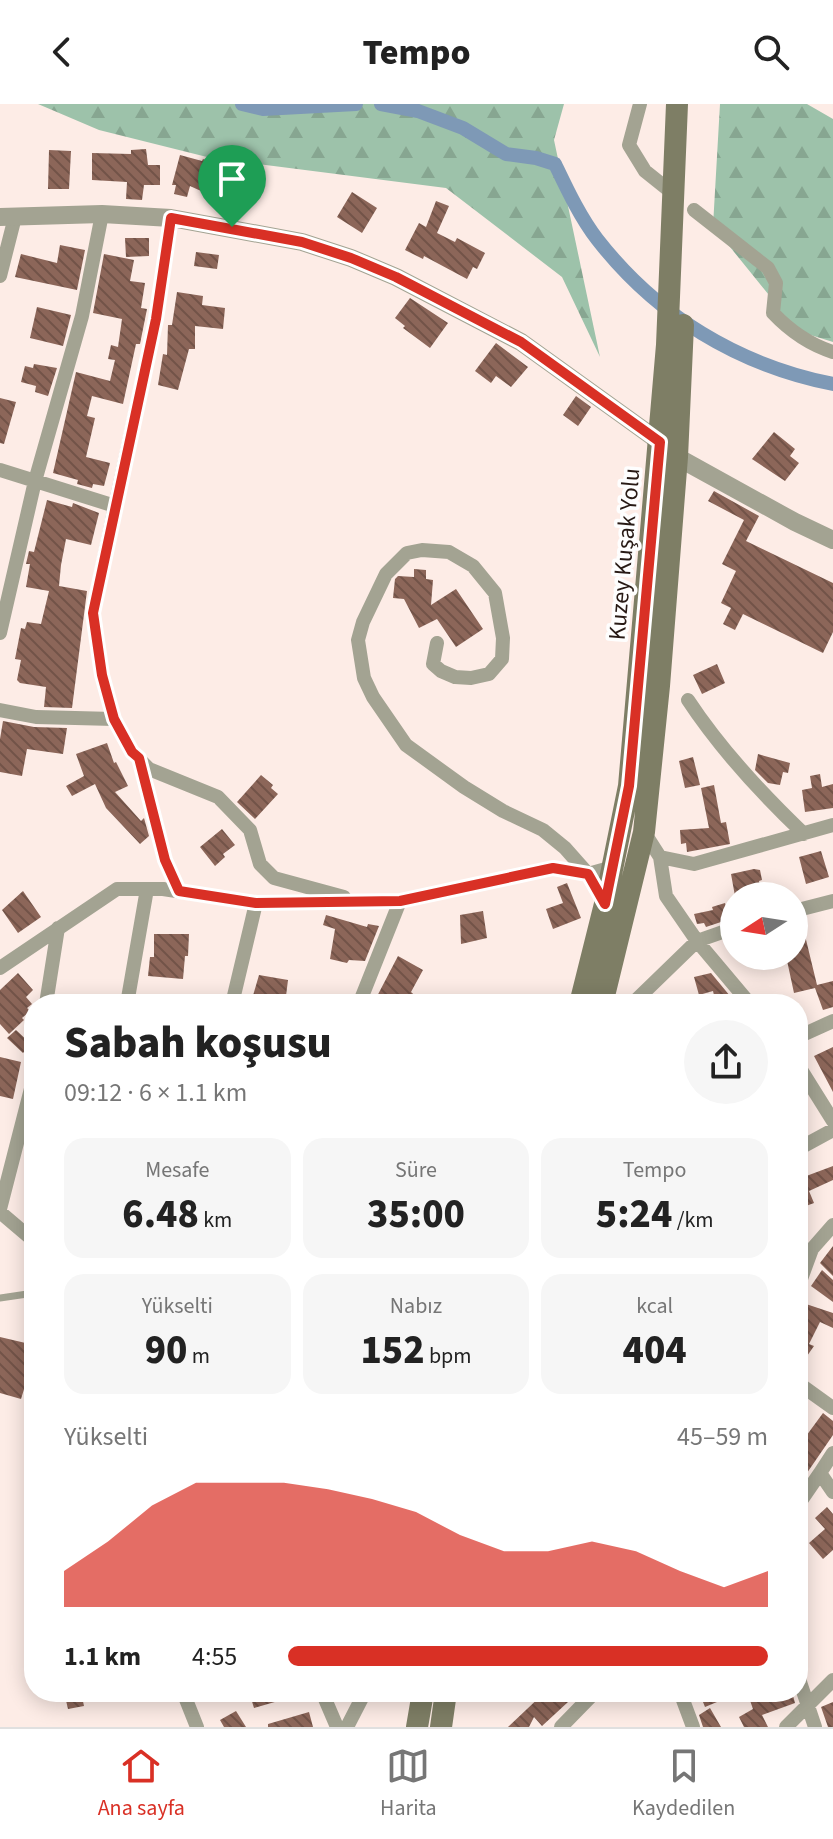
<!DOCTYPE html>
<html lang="tr">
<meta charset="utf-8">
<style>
:root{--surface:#fff;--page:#f6f6f6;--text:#222;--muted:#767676;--line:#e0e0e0;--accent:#d93025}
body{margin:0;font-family:"Source Sans 3",sans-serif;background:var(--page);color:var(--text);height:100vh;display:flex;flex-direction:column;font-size:30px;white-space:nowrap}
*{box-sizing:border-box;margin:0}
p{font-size:26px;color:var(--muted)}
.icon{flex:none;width:44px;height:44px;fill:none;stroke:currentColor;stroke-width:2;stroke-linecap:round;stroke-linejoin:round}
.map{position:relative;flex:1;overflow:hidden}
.panel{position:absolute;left:24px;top:890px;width:784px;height:708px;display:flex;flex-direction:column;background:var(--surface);border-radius:32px;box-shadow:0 4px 20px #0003}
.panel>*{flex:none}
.needle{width:52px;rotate:258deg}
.fabs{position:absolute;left:720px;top:778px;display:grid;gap:16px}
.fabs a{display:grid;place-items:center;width:88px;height:88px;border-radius:50%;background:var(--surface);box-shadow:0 4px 20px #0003;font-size:40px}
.pin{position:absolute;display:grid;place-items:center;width:68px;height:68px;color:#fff;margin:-82px -34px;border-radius:50% 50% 50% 0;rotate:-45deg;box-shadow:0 0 8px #0007}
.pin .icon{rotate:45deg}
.round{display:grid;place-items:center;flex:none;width:84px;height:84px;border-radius:42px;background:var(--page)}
.head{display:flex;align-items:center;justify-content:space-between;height:136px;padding:0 40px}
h1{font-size:44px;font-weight:800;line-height:60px}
.figures{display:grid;grid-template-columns:repeat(3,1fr);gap:12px;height:136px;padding:8px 40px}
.figures div{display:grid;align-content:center;border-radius:20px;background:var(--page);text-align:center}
.figures b{font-size:40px;font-weight:800}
.figures small{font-size:22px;font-weight:400}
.figures p{font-size:22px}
.chart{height:224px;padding:16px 40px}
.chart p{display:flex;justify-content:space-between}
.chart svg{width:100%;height:144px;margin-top:8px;fill:var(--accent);opacity:.7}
ul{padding:0 40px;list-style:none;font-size:26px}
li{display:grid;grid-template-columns:128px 96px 1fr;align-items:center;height:60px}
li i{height:20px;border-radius:10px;background:var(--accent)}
header{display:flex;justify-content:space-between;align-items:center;height:104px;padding:0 40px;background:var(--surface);font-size:36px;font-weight:800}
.dock{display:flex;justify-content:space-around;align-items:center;height:112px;border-top:2px solid var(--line);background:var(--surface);font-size:22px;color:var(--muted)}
.dock a{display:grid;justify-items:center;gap:4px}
.dock .on{color:var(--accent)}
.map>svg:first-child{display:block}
.forest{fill:url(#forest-firs)}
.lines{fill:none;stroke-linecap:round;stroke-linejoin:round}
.canal{stroke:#7e99b6;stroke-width:14}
.building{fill:url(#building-back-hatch)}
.service{stroke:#a3a392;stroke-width:7}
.minor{stroke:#a3a392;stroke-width:14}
.tertiary{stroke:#a3a392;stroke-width:18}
.secondary{stroke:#7e7e65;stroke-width:22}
.route-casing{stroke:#fff;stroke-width:16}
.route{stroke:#d93025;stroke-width:10}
.labels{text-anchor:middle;stroke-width:7;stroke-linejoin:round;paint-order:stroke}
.street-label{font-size:24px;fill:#281a15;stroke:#fefefe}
</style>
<header><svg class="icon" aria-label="back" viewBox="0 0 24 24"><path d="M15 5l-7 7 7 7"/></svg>Tempo<svg class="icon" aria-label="search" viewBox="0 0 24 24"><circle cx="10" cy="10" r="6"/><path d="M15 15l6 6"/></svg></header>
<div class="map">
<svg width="833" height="1623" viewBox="0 0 833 1623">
<defs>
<pattern id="forest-firs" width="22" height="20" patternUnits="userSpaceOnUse" patternTransform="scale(2)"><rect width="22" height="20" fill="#9dc2aa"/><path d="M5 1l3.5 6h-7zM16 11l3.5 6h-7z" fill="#87a691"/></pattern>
<pattern id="building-back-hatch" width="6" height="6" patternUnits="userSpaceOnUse" patternTransform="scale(2)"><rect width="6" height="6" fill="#8c6659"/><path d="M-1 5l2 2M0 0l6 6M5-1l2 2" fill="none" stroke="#725348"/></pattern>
</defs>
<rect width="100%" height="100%" fill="#fdece6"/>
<path class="forest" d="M38,0H564L554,36L600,253L562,173L446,84L211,54L99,26Z
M720,0H807L833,15V238L788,224L773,196L713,122Z"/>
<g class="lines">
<path class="canal" d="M242,0L263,5L356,0
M381,0L418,7L463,24L506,50L536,54L555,60C567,85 580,113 597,135C657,212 738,261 833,280"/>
</g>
<path class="building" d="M146,45L148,61H160V81H144L142,96L126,95L127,78L92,76V49L131,50V46Z
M49,46L71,47L69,85H48Z
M180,51L202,57L203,55L225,65L212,92L190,82L187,93L174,90L176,81H172Z
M352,88L377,104L362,129L337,113Z
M436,97L449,102L437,129L455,138L457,134L485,149L477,165L473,163L467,175L424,152L423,155L405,146L419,119L426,123Z
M125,134H149V152L126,153Z
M60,141L85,146L77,186L15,173L21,150L57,159Z
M196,148L219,151L217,165L194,162Z
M104,150L134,156L130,177L145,179L141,204L147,205L140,240H136L123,300L92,292L87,312L95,314L86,353L110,359L104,382L93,380L92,384L77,380L78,376L53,369L76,268L110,277L115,256L108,255L111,241L118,243L122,215L93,209Z
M177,188L203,192L202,201L225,204L223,225L195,222V245H189L178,286L158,281L163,250L167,251L168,221H172Z
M410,194L448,219L430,244L403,224L405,222L395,214Z
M37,203L71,211L63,242L30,234Z
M496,239L528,263L511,283L496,272L491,279L475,267Z
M34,260L57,264L48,292L35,288L36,282L21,278L25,262L33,264Z
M576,292L591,303L578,322L563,311Z
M0,294L16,298L4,340L0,339Z
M774,328L795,345L790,352L799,359L785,377L752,355Z
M714,387L759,412L746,437L833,479V528L823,549L743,510L735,526L723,520L731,504L721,499L736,467L722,460L744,416L708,397Z
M47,396L72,403L73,399L99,409L91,441L66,435L61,461L59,482L87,487L72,604L44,603L46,583L20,579L17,576L21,556L15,555L21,524L25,525L27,518L41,520L49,487L26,483L30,460H26L29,447L34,448Z
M414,465L426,466V475L433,476L431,501L456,485L483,525L456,543L437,515L419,524L404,495L393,494L395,475L398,472L414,473Z
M717,560L725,579L702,590L693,571Z
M3,617L34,623L67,624L63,650L27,645L22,672L0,668V635Z
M107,639L114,659L116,658L128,682L115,688L141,717L144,714L149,732L140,740L106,704L95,680L72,692L66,682L84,672L76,650Z
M758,650L790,659L788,669L783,668L780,681L768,679L755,666Z
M693,653L700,681L685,684L679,657Z
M820,670L822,683L833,680V704L805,708L802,686L812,684L810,672Z
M261,671L273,681L271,684L278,690L255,715L237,698Z
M714,681L721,719L726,718L730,740L687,748L686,739L681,740L680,726L709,724L701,684Z
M222,725L235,741L223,750L225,753L215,762L200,743Z
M821,747L829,773L806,780L799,753Z
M754,765L760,766L762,776L759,777L762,792H735L731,770Z
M567,779L581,814L553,825L546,805L563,799L557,783Z
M23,787L41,813L18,829L2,806Z
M725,799L730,815L706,823L704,819L697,820L694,810L713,806L712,803Z
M483,807L487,834L461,840L460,811Z
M326,811L367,823L368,820L379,822L365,857L349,856L347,859L330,855L335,825L323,821Z
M801,815L817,881L833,877V903L823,906L815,884L794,889L786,852H794V817Z
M154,830H189L188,852H185L183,875L148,872L150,853H154Z
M398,852L423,866L411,888L424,900H373Z
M749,852H783V856L752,864Z
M18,869L33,886L26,893L32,900L27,904L30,907L22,914L24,916L9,930L0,920V886Z
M711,869L735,898L736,900H716L713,887L699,891L694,873Z
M259,871L288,876L285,900L252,895Z
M16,926L31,940L23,949L7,934Z
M833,943V988L814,952Z
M0,953L21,958L13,995L0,992Z
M833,1062V1076L809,1087L814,1099L798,1105V1083L804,1080L801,1074Z
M833,1142V1172L820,1159Z
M822,1166L833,1176V1198L811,1182Z
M800,1198L833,1209V1224L820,1218L809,1240L814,1242L798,1265V1203Z
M0,1233L34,1241V1271L29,1269L21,1295L0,1289Z
M823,1309L833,1317V1331L798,1382V1343Z
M827,1403L833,1410V1446L823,1455L809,1439L825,1425L815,1414Z
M64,1588H81L84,1602L68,1605Z
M249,1588H299V1591L254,1604Z
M545,1588H559L568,1598L542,1622L534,1613L529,1623H508Z
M699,1588H741L705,1603Z
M747,1588H792L795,1599L762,1611L768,1623H744L739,1613L753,1605Z
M833,1598V1623H828L821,1603Z
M710,1604L721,1623H703L699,1611Z
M236,1607L246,1623H224L220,1616Z
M309,1608L313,1623H268V1620Z"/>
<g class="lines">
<path class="service" d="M0,1194L34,1189"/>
<path class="minor" d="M640,0L629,41L645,67L670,87
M694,106L768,164L776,179L773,209C790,227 808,240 833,248
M0,172L15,113
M0,366L115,402L156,215L171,114
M0,529L35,377L82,212L102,110
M437,539L433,560L441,567L455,573L471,574L489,570L502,555L503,534L495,489L473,462L449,448L422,446L407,449L386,470L363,518L358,536L364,574L373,593L406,641L464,683L503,707L543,726L565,744L588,770L605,800
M688,596C721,646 761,689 804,730
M0,606L36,613L114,615L132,648L149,665L218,693L250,726L260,760L274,774L344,793
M114,615L102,571L93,509L115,402
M140,658L165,756L179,787
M644,728L660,753L694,760L833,721
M660,753L666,792L697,837L750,900
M794,807L833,797
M0,864L117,785H163L256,799L400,797L553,764L588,770L613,763
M46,900L58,824
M127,900L147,785
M232,900L256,799
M359,900L400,797
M632,900L697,837L734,824
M798,933L833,917
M798,961L833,1017
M798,1045L833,1026
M0,1105L34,973
M0,1108L34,1137
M798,1183L812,1145L833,1121
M798,1279L833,1304
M833,1349L820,1369L833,1388
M798,1401L820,1369
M798,1572L815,1623
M183,1588L197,1623
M322,1588L337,1623
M680,1588L693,1623
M347,1623L365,1588
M561,1623L595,1588
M786,1623L833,1576"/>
<path class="tertiary" d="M0,113L102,110L171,114L302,138L351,154L396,173L521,238L660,338
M677,353L795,418L833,436"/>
<path class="secondary" d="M580,900L605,800L629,682L667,241L677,0
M602,900L644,728L659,582L677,353L683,221
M417,1623L423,1588
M441,1623L446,1588"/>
</g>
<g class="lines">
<g class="route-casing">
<path id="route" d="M171,114L302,138L351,154L396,173L521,238L660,338L629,682L605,800L588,770L553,764L400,797L256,799L179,787L165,756L139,654L132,648L114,615L102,571L93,509L156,215Z"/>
</g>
<use href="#route" class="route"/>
</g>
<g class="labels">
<g class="street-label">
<text transform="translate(624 450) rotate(-85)" y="8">Kuzey Kuşak Yolu</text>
</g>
</g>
</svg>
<div class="fabs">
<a><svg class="needle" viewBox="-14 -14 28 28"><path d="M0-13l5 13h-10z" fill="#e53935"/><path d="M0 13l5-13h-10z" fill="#767676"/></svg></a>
</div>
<div class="pin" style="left:232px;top:123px;background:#1e9e55"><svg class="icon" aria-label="arrive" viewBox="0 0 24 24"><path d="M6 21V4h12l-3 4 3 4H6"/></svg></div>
<section class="panel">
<div class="head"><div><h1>Sabah koşusu</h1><p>09:12 · 6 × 1.1 km</p></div><a class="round"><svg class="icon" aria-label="share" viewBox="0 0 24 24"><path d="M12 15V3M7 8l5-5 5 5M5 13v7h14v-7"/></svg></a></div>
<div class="figures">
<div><p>Mesafe</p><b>6.48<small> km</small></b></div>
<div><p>Süre</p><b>35:00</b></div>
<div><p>Tempo</p><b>5:24<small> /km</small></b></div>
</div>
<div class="figures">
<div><p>Yükselti</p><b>90<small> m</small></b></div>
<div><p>Nabız</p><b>152<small> bpm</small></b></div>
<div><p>kcal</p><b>404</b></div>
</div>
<div class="chart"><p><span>Yükselti</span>45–59 m</p>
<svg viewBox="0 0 160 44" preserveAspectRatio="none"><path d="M0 44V33L10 24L20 13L30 6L40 6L50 6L60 8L70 11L80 15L90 22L100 27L110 27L120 24L130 27L140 33L150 38L160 33V44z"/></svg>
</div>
<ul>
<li><b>1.1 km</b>4:55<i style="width:100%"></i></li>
</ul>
</section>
</div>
<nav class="dock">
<a class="on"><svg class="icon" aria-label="home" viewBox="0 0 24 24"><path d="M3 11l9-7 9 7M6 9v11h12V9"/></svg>Ana sayfa</a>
<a><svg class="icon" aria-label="map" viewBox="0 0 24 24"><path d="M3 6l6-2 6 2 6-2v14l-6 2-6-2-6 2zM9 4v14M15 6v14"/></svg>Harita</a>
<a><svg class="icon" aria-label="saved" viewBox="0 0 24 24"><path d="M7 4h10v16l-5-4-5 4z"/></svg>Kaydedilen</a>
</nav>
